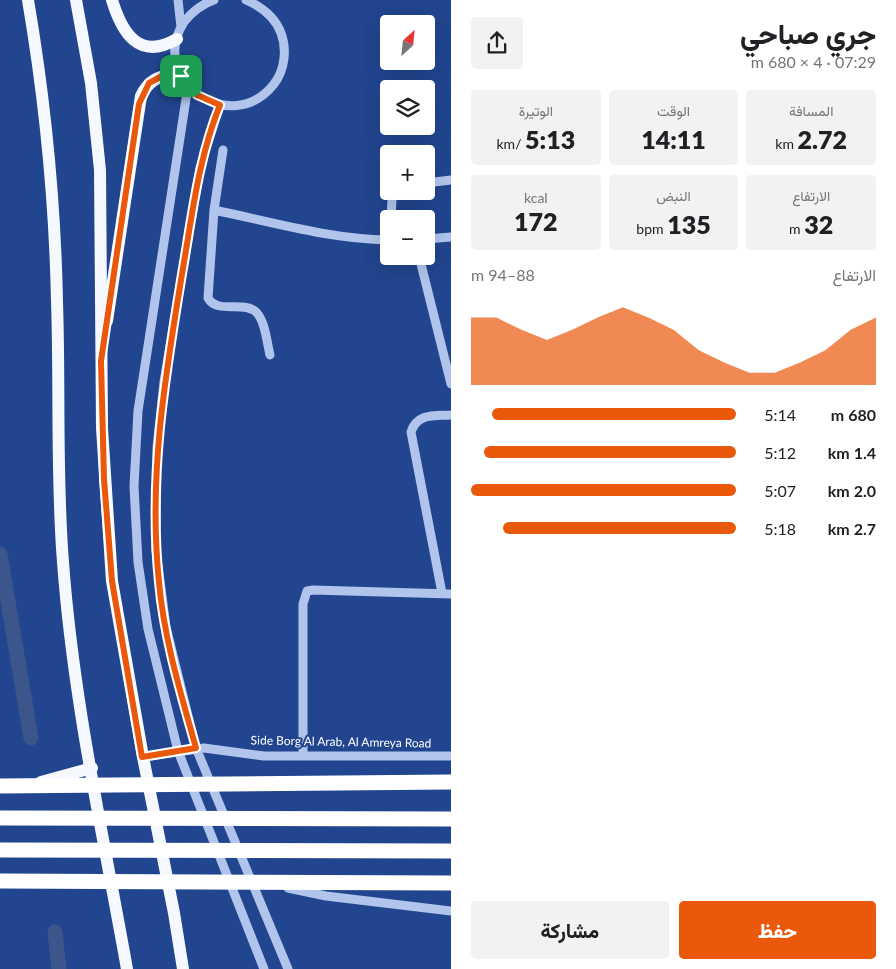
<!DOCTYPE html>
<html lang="ar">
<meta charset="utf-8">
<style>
:root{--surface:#fff;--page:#f2f2f2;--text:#202124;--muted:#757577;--accent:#ea580c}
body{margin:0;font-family:Lato,Vazirmatn,sans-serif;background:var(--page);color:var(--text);direction:rtl;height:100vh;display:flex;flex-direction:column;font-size:19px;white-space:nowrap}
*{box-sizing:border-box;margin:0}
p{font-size:16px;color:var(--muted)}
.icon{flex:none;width:28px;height:28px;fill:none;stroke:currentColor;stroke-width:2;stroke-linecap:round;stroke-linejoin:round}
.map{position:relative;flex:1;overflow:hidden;direction:ltr}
.sheet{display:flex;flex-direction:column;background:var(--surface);width:445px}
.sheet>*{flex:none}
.needle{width:32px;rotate:27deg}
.fabs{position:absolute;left:380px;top:15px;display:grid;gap:10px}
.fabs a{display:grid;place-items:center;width:55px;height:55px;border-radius:5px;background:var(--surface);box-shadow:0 5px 20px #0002;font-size:25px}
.pin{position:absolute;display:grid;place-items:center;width:42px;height:42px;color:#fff;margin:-21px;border-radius:10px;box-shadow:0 2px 8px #0006}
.round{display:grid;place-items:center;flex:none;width:52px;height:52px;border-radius:5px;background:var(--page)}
.summary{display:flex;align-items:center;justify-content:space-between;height:85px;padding:0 20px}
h1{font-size:28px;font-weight:800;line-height:38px}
.figures{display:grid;grid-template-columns:repeat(3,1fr);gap:8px;height:85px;padding:5px 20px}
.figures div{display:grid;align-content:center;border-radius:5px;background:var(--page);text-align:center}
.figures b{font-size:25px;font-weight:800}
.figures small{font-size:14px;font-weight:400}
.figures p{font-size:14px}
.chart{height:140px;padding:10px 20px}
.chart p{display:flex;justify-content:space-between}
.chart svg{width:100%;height:90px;margin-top:5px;fill:var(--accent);opacity:.7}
.cta{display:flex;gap:10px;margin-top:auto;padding:10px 20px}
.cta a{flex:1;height:58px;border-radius:5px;background:var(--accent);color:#fff;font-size:20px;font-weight:800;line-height:58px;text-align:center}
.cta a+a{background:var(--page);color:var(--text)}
ul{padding:0 20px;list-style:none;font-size:16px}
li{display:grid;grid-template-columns:80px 60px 1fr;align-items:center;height:38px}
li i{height:12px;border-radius:6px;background:var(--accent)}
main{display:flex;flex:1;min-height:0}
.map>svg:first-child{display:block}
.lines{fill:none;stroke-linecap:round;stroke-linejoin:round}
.canal{stroke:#3c558a;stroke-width:15}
.minor{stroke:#b1c5ec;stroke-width:9}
.major{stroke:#f6f8ff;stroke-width:12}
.highway-bridge{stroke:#fff;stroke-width:15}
.route-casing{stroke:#fff;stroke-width:10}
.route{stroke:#ea580c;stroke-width:6}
.labels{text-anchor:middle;stroke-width:4;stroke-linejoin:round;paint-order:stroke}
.street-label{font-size:12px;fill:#fff;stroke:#21458e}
</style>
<main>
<section class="sheet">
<div class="summary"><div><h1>جري صباحي</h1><p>07:29 · 4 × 680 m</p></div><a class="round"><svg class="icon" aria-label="share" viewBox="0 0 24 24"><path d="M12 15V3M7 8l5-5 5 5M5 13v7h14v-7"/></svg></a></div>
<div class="figures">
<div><p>المسافة</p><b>2.72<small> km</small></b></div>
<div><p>الوقت</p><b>14:11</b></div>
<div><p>الوتيرة</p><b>5:13<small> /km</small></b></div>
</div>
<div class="figures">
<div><p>الارتفاع</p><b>32<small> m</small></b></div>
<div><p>النبض</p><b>135<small> bpm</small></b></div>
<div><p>kcal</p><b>172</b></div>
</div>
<div class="chart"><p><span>الارتفاع</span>88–94 m</p>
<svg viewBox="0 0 160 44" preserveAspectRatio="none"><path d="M0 44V11L10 11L20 17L30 22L40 17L50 11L60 6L70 11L80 17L90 27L100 33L110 38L120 38L130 33L140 27L150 17L160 11V44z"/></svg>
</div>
<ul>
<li><b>680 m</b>5:14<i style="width:92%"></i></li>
<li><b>1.4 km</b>5:12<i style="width:95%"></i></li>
<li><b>2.0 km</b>5:07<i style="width:100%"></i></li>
<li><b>2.7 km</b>5:18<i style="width:88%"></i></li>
</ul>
<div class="cta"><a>حفظ</a><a>مشاركة</a></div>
</section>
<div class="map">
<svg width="451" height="969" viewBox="0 0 451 969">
<rect width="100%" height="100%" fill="#21458e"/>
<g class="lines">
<path class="canal" d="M0,554L31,738
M55,932L59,969"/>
<path class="minor" d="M178,0L181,27
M214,0C202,4 192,12 184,22C147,79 231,139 274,84C285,70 287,49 281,33C275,17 262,7 246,0
M188,86L138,411L134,486L138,562L148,629L178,751L264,969
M220,105L200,168L164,382L157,448L156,550L166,627L196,748L288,969
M223,150L214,210L208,298C217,314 242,301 255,311C265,319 267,343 270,355
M426,183L451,180
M214,210C272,222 329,239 389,240
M391,219L392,199L397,191
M426,239L451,237
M419,256L451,384
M442,593L411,432C417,413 434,416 451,415
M303,756V604L307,591L313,590L451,594
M143,757L204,748L264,756H451
M288,888L326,896L451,911"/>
<path class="major" d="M28,0C45,100 55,201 57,302C60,389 56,476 63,562C73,699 103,834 127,969
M76,0L91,83L100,170L102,428L112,581L143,757L174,913L183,969
M112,0C122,33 139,61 177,39
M107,321L141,96C149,79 163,73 181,76
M41,782L92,768"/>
<path class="highway-bridge" d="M0,786L451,782
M0,818L451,819
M0,850L451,851
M0,881L451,883"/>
</g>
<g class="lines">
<g class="route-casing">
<path id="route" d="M164,75L181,76L197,95L220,105C198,159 192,217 182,274C165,377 148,477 159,582C164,639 181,694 196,748L142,757L112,581L104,479L101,361L139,104L149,83Z"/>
</g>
<use href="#route" class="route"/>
</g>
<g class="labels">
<g class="street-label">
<text transform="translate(341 742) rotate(1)" y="4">Side Borg Al Arab, Al Amreya Road</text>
</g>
</g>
</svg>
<div class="fabs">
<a><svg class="needle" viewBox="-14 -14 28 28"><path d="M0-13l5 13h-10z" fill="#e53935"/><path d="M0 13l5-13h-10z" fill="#757577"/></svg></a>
<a><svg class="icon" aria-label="layers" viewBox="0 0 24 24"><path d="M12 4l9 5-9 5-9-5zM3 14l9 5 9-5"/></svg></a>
<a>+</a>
<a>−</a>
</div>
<div class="pin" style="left:181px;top:76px;background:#1e9e55"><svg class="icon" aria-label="arrive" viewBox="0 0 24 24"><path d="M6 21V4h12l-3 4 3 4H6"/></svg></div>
</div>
</main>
